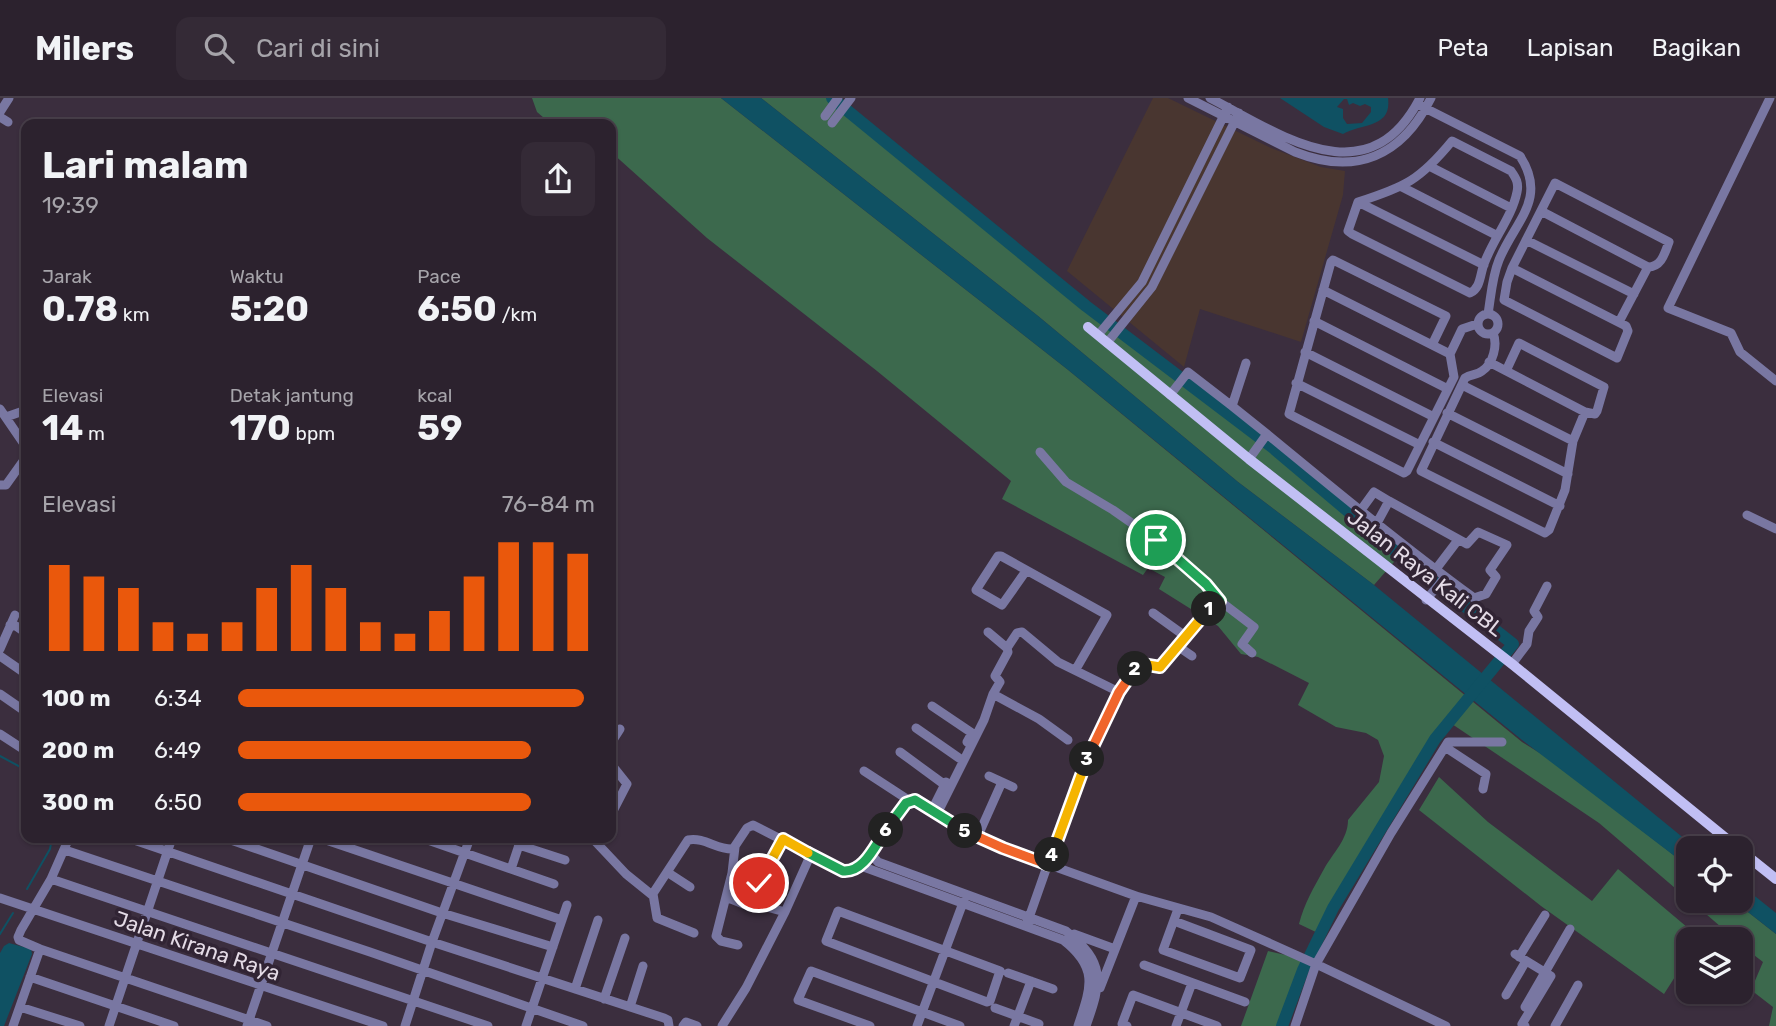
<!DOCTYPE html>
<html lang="id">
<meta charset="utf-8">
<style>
:root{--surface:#2c222e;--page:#342a36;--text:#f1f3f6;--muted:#a6a4aa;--line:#483f4a;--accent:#ea580c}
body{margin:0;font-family:Rubik,sans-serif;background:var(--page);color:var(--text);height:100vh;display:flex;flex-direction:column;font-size:26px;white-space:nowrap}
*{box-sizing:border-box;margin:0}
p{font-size:23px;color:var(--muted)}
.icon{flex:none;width:38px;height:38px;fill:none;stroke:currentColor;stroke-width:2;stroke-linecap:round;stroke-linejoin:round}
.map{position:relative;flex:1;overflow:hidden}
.details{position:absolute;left:21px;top:21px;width:595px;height:724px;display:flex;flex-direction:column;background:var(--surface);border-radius:14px;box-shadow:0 2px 5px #0004,0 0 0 2px var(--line)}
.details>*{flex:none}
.fabs{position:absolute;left:1676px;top:738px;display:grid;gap:14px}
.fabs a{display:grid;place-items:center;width:77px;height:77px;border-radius:14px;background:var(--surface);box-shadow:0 2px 5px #0004,0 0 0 2px var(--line);font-size:35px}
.pin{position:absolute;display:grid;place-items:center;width:60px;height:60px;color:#fff;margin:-30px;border:4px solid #fff;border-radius:50%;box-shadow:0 2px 7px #0007}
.km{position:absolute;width:35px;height:35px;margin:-18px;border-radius:50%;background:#222;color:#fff;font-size:19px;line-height:35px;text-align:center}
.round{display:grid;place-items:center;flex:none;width:74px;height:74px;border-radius:14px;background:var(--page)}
.overview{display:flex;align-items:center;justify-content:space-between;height:119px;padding:0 21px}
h1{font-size:38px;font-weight:700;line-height:52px}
.figures{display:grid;grid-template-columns:repeat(3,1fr);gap:10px;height:119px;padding:7px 21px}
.figures div{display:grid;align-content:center}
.figures b{font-size:35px;font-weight:700}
.figures small{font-size:19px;font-weight:400}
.figures p{font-size:19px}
.chart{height:196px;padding:14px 21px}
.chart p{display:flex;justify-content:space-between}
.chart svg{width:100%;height:126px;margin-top:7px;stroke:var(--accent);stroke-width:6}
ul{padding:0 21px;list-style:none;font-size:23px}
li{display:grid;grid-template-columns:112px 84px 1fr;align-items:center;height:52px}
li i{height:18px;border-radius:9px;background:var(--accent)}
header{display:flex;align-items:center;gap:42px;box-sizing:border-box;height:98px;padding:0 35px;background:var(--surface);border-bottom:2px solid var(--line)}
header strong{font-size:33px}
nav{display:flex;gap:38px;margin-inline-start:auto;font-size:24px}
.search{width:490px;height:63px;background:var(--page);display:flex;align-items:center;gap:18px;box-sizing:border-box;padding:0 24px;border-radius:14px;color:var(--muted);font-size:26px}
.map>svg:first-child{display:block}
.commercial{fill:#493630}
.green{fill:#3c694d}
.water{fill:#0f5163;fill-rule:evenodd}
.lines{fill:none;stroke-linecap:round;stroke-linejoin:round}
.stream{stroke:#0f5163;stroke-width:2}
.river{stroke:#0f5163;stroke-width:12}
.minor{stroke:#7977a2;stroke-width:9}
.major{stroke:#c1bff4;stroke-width:10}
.split-1-casing{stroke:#fff;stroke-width:14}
.split-2-casing{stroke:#fff;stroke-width:14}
.split-3-casing{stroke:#fff;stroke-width:14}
.split-4-casing{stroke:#fff;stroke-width:14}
.split-5-casing{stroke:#fff;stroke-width:14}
.split-6-casing{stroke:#fff;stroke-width:14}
.split-7-casing{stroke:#fff;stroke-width:14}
.split-8-casing{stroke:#fff;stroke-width:14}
.split-1{stroke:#22a559;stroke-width:9}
.split-2{stroke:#f5b400;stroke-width:9}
.split-3{stroke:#f0652b;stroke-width:9}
.split-4{stroke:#f5b400;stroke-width:9}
.split-5{stroke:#f0652b;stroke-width:9}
.split-6{stroke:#22a559;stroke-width:9}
.split-7{stroke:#22a559;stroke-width:9}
.split-8{stroke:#f5b400;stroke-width:9}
.labels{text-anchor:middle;stroke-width:7;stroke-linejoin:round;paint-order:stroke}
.street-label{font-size:21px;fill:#e4dbe6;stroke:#312434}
</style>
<header>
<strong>Milers</strong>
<div class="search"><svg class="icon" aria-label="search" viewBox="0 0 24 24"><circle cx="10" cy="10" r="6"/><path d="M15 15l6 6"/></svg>Cari di sini</div>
<nav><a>Peta</a><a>Lapisan</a><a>Bagikan</a></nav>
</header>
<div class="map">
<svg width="1776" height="928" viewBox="0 0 1776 928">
<rect width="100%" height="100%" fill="#3b2e3e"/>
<path class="commercial" d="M1153,0H1168L1271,50L1321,69L1345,73L1343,97L1301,244L1200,211L1184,269L1067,173Z"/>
<path class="green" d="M532,0H721L1067,271L1522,644L1551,662L1689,769V802L1599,725L1449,624L1435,641L1333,810L1320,836L1299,826C1304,806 1314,789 1324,771C1333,755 1348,741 1348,722L1379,684L1384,658L1378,642L1366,635L1336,629L1298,607L1309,585L1258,559L1241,556L1218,528L1159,491L1165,479L1148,470L1143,477L1002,401L1011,383L877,273L707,140L611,54V26H551L537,14Z
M761,0H829L1400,457L1374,487L1238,384L1038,218Z
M1439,679L1488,724L1592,803L1618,771L1700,840L1689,842V857L1664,896L1541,808L1419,712Z
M1691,803H1734L1776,836V928H1769L1773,909L1751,892L1763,864L1741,847V842H1736Z
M1268,853L1308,862L1282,928H1241Z"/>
<path class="water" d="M721,0H761L1038,218L1238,384L1374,487L1697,751H1689V769L1522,642L1067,271Z
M1280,0H1388C1392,30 1362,25 1343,36L1324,29ZM1344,1H1347L1349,7L1353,5L1360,8L1365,6L1371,9V14L1362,25L1347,26L1343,20V11L1337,9Z
M1741,787L1776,815V836L1734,803H1741Z
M9,845L31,851L32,856L4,928H0V855L4,848Z"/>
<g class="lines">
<path class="stream" d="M0,658L26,672
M27,791L50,751L52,740
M0,836L13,815"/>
<path class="river" d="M832,0L1086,208L1272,349L1401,458L1513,546L1435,641L1333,810L1303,872L1282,928"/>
<path class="minor" d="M1188,0L1295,54C1356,78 1402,58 1431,0
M1210,0C1280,36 1368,101 1420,0
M1770,0L1668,210L1731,235L1740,254L1776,283
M1417,6L1520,58C1548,101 1515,123 1499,162C1492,179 1491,198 1488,216
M0,14L9,0
M825,18L838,0
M0,19L8,24
M832,25L851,0
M1452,43L1511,73C1516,80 1519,85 1517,94C1512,119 1493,141 1484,166C1480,176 1481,190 1470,195L1352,136L1348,133L1358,104C1405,89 1420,82 1452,43Z
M1431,69L1511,110
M1402,89L1496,137
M1358,104L1484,167
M1541,113L1648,169
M1526,142L1634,196
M1512,170L1626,228L1628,233L1617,260L1504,202L1507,184L1512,170L1555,85L1669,144C1665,154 1662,169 1648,169L1619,224
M1323,192L1450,256
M1478 226a10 10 0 1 1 20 0a10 10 0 1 1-20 0Z
M1314,223L1448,291
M1493,235C1498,247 1493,266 1482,273C1477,277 1471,276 1465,280L1421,373L1545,435L1549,432L1565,392L1573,343L1585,314L1595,316L1597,313L1604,289L1519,245L1506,273
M1098,237L1142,184L1228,9
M1107,245L1152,189L1239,15
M1432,247L1446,218L1333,162L1331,164L1289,316L1404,375L1407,373L1454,279L1450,256L1462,231L1477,226
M1305,254L1434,319
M1489,264L1585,314
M1246,265L1232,308L1267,336
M1296,285L1420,347
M1462,287L1573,343
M1170,297L1188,274L1232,308
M0,311L26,349
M1447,315L1568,376
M6,319L26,312
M1433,344L1560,408
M1040,354L1066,384L1113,412L1156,442L1206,486L1220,503
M1249,361L1267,336C1335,392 1403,448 1474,500L1486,496L1496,479L1490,472L1507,447L1478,434L1467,446L1389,403L1377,425
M0,387H6L26,359
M1361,412L1374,394L1389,403
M1747,417L1776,431
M1436,471L1458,442
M1026,473L1002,507L976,492L998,458H1001L1107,517L1076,571
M1426,502L1445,479
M10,527L16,528L26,535
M988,534L1007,550L1017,535L1022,534L1058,564L1119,594
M1185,538L1220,503L1254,529L1242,546L1252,555
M1176,547L1192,558
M0,551L15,517
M0,558L26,576
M1512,566L1527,546L1529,533L1538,519L1534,513L1547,488
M0,596L26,614
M993,596L1000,584L995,578L1008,554L1007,550
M932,608L972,635L967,644
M916,630L959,660
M0,636L26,653
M611,645L620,631
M1445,649L1486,676L1483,691
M900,654L945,687
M611,666L627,686L611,717
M864,673L910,703
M989,678L1013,689
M932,712L946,684
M937,716L984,622L993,596L1039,621L1068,642
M69,740L51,781L21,832L18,839L19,842L40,851L267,928
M128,740L432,844L664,920L668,922L669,928
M225,740L442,815L553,849
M320,740L562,822
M422,740L554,786
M515,740L519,747L565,762
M592,740L626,776L652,797L688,742C705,739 717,752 733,751L747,730L753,727L843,773L858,771L906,704L915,702L977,740L1003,750L1136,798L1211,819L1316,866L1295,928
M977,740L1002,684
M735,749L732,775L716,838L721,843L738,847
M65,752L370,854L583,928
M870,755L878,764L1066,833C1106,865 1102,883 1086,928
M861,768L1063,842C1099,870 1091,889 1078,928
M511,771L519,747
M667,774L690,789
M51,781L488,928
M653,796L657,820L694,835
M726,799L751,809L753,805L785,814
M0,800L383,928
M753,805L762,778L783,741
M838,813L1000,873L990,903L987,904L826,843Z
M1174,823L1251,852L1240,880L1163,852L1178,811
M1026,828C1052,756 1075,682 1110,613C1119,596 1125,581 1138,568L1159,569L1185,538L1153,515
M1074,836L1115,851
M1515,856L1551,878L1522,926L1525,928
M1519,859L1545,817
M1144,867L1245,904
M1008,875L1053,891
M30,879L174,928
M1100,890L1136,798
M575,891L598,822
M1506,897L1526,863
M604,901L625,840
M20,909L80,928
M630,909L643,868
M1525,909L1570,831
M995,910L1039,926
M13,928L40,851
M109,928L172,740
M247,928L311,740
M405,928L432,844L470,740
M526,928L567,807
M683,928L686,924L697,928
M722,928L746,890L785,814L811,756
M870,928L798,902L811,873L960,928
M917,928L964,802
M1014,928L1031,883
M1127,928L1122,926L1133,897L1217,928
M1176,928L1192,885
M1446,928L1316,866L1391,735L1448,644H1502
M1555,928L1578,887"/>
<path class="major" d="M1088,229L1249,361L1512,566L1739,751
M1741,753L1776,781"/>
</g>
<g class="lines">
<g class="split-1-casing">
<path id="split-1" d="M1156,442L1206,486L1220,503L1209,511"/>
</g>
<g class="split-2-casing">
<path id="split-2" d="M1135,571L1142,566L1160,569L1209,511"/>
</g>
<g class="split-3-casing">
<path id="split-3" d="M1087,661L1119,594L1135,571"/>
</g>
<g class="split-4-casing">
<path id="split-4" d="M1052,757L1087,661"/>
</g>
<g class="split-5-casing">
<path id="split-5" d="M965,733L1003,750L1049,767L1052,757"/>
</g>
<g class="split-6-casing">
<path id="split-6" d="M886,732L906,705L915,702L965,733"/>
</g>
<g class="split-7-casing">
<path id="split-7" d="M808,755L843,773C864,775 875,747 886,732"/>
</g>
<g class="split-8-casing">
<path id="split-8" d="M759,785L783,741L808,755"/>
</g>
<use href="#split-1" class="split-1"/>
<use href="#split-2" class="split-2"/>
<use href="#split-3" class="split-3"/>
<use href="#split-4" class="split-4"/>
<use href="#split-5" class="split-5"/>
<use href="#split-6" class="split-6"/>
<use href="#split-7" class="split-7"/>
<use href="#split-8" class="split-8"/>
</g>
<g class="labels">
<g class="street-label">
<text transform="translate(1425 475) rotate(38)" y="7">Jalan Raya Kali CBL</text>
<text transform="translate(197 848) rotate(19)" y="7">Jalan Kirana Raya</text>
</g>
</g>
</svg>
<div class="fabs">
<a><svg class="icon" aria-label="locate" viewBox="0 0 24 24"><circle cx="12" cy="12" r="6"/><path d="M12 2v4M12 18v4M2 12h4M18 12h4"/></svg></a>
<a><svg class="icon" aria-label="layers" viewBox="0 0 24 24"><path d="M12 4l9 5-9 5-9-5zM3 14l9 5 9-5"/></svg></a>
</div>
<div class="pin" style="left:1156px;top:442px;background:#1e9e55"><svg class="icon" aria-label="arrive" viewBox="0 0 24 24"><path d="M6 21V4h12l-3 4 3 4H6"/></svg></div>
<div class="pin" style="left:759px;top:785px;background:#d93025"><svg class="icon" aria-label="check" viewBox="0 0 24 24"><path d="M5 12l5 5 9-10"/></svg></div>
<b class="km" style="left:1209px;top:511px">1</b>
<b class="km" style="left:1135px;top:571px">2</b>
<b class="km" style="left:1087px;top:661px">3</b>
<b class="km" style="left:1052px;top:757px">4</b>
<b class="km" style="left:965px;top:733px">5</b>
<b class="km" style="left:886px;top:732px">6</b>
<section class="details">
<div class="overview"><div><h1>Lari malam</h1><p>19:39</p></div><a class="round"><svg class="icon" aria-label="share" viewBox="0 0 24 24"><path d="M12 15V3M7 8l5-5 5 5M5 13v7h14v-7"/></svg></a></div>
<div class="figures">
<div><p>Jarak</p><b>0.78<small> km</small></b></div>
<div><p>Waktu</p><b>5:20</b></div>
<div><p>Pace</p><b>6:50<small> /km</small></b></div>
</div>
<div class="figures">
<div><p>Elevasi</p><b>14<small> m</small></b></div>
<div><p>Detak jantung</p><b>170<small> bpm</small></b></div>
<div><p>kcal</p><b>59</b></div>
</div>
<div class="chart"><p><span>Elevasi</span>76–84 m</p>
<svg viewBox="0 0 160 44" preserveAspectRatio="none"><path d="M5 44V14M15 44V18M25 44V22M35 44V34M45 44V38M55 44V34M65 44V22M75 44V14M85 44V22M95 44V34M105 44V38M115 44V30M125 44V18M135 44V6M145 44V6M155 44V10"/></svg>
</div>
<ul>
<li><b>100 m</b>6:34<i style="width:97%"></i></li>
<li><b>200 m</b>6:49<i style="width:82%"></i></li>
<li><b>300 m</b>6:50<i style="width:82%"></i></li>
</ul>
</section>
</div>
